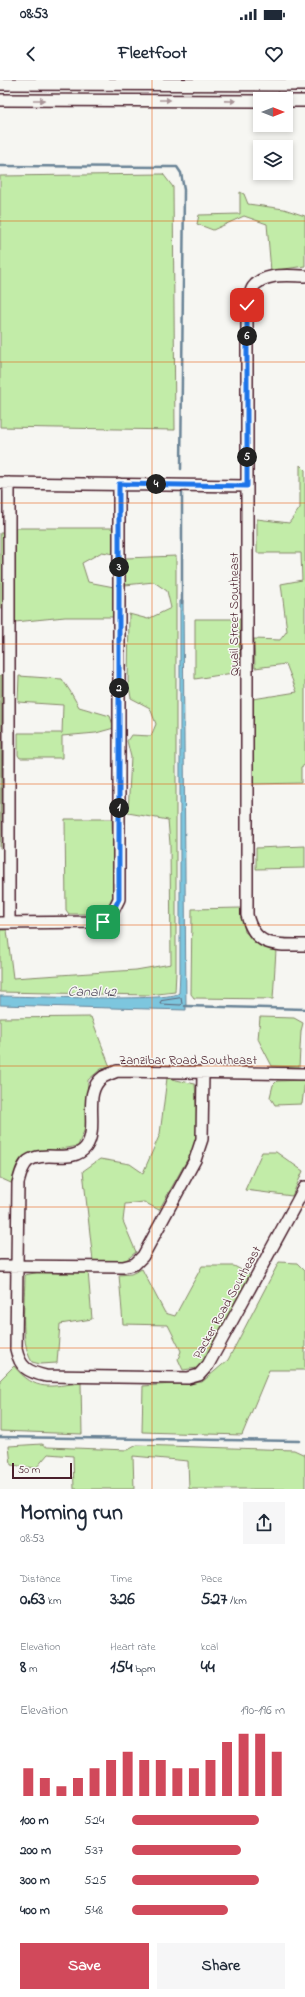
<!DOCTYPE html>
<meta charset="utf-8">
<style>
:root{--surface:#fff;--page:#f6f6f7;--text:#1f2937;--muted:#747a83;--accent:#d1495b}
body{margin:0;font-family:"Indie Flower",sans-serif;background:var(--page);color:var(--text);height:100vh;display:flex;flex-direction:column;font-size:15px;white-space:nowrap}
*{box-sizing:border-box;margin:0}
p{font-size:13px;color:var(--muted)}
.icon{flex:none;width:22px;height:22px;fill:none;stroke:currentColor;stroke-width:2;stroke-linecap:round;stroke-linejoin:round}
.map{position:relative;height:1409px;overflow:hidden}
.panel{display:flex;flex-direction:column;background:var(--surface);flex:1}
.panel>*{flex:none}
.needle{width:26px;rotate:90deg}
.buttons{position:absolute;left:253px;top:12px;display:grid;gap:8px}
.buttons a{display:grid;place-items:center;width:40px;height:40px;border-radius:0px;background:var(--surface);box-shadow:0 2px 6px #0003;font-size:20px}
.scale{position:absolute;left:12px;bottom:10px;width:60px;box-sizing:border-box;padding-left:4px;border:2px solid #4a1f2b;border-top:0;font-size:11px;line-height:14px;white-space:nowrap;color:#4a1f2b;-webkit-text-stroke:3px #f6f6f2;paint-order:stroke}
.pin{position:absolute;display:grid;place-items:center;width:34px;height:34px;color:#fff;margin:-17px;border-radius:8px;box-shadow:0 2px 6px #0006}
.km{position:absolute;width:20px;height:20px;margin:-10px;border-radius:50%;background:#222;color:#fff;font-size:11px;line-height:20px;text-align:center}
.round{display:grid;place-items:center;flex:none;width:42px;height:42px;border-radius:0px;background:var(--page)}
.headline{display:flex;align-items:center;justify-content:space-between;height:68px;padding:0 20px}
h1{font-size:22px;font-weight:800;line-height:30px}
.metrics{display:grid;grid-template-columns:repeat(3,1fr);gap:6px;height:68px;padding:4px 20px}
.metrics div{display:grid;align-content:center}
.metrics b{font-size:17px;font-weight:800}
.metrics small{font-size:11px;font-weight:400}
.metrics p{font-size:11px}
.chart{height:112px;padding:8px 20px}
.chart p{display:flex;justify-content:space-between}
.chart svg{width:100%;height:72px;margin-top:4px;stroke:var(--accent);stroke-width:6}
.primary-button{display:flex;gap:8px;margin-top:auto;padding:8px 20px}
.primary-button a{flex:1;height:46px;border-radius:0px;background:var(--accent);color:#fff;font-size:16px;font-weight:800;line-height:46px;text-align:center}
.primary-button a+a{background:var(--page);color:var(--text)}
ul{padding:0 20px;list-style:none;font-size:13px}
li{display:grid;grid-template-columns:64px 48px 1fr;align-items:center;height:30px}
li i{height:10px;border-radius:5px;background:var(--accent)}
.status{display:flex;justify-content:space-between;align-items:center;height:28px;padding:0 20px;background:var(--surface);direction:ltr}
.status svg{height:11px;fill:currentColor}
header{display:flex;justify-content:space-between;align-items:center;height:52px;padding:0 20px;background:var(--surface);font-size:18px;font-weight:800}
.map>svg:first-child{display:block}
.green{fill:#c2eca8;stroke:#86866a}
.water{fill:#7dc6de;stroke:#698396}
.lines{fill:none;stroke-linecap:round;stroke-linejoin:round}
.shore{stroke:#5e6273;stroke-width:1}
.stream{stroke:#698396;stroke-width:2.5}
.minor-casing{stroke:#4a1f2b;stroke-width:14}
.minor{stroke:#f6f6f2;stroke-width:11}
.oneway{fill:#a99598}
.route-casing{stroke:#fff;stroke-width:8}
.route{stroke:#1a73e8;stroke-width:5}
.grid{fill:none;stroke:#e8590c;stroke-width:1;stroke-opacity:0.55}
.labels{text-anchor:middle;stroke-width:3;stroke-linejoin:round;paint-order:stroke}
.street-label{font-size:13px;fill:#4a1f2b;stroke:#f6f6f2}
.water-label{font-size:14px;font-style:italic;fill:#595161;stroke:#f6f6f2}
</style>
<div class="status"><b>08:53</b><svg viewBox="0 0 49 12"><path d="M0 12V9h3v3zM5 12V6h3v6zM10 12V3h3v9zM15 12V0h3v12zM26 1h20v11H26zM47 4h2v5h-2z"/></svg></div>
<header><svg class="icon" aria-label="back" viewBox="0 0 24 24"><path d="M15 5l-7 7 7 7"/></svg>Fleetfoot<svg class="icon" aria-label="heart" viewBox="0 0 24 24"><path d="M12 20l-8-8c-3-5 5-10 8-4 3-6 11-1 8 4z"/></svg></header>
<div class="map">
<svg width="305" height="1409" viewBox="0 0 305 1409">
<rect width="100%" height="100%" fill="#f6f6f2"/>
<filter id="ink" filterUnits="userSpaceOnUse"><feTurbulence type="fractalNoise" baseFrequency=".025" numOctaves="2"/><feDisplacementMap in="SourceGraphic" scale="8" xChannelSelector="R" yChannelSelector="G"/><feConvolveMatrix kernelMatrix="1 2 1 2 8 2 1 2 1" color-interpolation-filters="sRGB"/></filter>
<g filter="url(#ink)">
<path class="green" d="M163,94L173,107L175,350L0,347V96Z
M240,112L244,114L248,124L284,129L305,136V186L271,191L267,144L244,136L213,150L197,144L199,135L240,134Z
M300,385L305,390V685L301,687V703L253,704V619L297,612L286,584L255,588L254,559L280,560L287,551L281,504L302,500L301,473H257V439L289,443L300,428Z
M15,448H113L114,474L102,472L82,483L88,502L114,507V537H65L15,542Z
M0,453H3L5,527L0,528Z
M176,476V892L175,912L149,915L0,912V850H7L13,898L136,890L171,884L170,764L168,740L128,733L131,677L127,661L131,655L151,656L156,644L150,628L131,618L128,601L129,534L148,539L171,528L167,511L154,502L125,505L126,478Z
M195,539H240L239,592L195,599Z
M0,595H2L1,768H0Z
M19,596L62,599L70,611L79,627L110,636L114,648L96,653L62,656V678H20L18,675V653H62L63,625L18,622Z
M65,739H112L114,813L108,828L93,834H69L66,830Z
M305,766V788L256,789V768Z
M241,828L245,852L259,863L276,870L273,919L194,918L191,914L192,829Z
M91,937L110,987L101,989L88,1000L86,1046L78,1066L24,1076L11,1103L0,1098V938Z
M260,937L294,938L303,943L301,951L299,987L272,986L258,959Z
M167,998L195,1004L198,1050L192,1071L159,1130L144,1122L125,1124L123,1141L136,1172L125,1181H93L83,1091L100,1079L130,1084L143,1093L160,1054Z
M305,1000L302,1024L275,1025L270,1017L273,1005L277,1001Z
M262,1072H276L303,1091L292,1116L245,1110Z
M279,1182L297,1183L305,1191V1290H269L242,1355L142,1352L143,1306L202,1302L228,1280Z
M202,1186H234L251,1195L208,1277L197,1288L183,1290L178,1279L181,1271L168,1245L123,1244L119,1195L131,1194L142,1189L165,1233L175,1236Z
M44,1191L59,1193L88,1191L92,1239L60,1244L57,1283L40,1284L32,1282C19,1261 25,1219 25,1195Z
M14,1286C36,1313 50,1306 81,1303L82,1354L0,1351V1300Z
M42,1364L47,1367L128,1370L137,1365L294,1370L305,1375V1409H189L188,1381L133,1376L134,1409H74L73,1376L48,1374L36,1388L11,1385L9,1366Z"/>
<path class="water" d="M183,520L186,930L0,925V916C22,916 173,922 179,913L180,892V521Z"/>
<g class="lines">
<path class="shore" d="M181,918L182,924L181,925L160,924L161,921Z"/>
<path class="stream" d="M0,86L169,87H177L181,93L184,110L181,389
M182,413V523
M185,926L305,929
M0,1357L299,1361"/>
<g class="minor-casing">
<path id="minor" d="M0,4L305,5
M0,20L260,21
M286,21H305
M305,196C289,196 265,192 253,207C250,211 249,220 247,225V835C255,868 276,865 305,865
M0,403L247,406
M0,843L103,842L110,837L119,819V404
M9,843V403
M305,994L117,991C113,993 107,995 103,997C81,1013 100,1047 86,1067C72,1085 45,1069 28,1081C22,1086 20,1096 18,1103L16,1269C20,1288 28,1292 46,1296L188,1298L199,1295L208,1285L305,1107
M0,1186L123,1187L135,1184L143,1176L195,1080L202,1059L203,992"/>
</g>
<use href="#minor" class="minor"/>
</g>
<defs><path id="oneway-solid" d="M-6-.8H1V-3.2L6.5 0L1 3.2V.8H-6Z"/></defs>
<g class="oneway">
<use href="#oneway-solid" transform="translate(39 20)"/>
<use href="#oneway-solid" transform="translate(165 20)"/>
<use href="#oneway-solid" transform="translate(230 21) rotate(1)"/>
</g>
</g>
<g class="lines" filter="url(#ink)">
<g class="route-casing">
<path id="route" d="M103,842L110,837L119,819V404L247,406V225"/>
</g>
<use href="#route" class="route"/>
</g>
<path class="grid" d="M152,0V1409M0,141H305M0,282H305M0,423H305M0,564H305M0,704H305M0,845H305M0,986H305M0,1127H305M0,1268H305"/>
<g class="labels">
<g class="street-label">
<text transform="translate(233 534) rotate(-90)" y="5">Quail Street Southeast</text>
<text x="188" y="984">Zanzibar Road Southeast</text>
<text transform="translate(226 1222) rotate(-61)" y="5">Packer Road Southeast</text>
</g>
<g class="water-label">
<text transform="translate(92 911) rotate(1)" y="5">Canal 42</text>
</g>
</g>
</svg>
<div class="buttons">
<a><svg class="needle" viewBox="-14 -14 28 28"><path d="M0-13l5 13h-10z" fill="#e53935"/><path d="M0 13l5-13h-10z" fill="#747a83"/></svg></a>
<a><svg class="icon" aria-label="layers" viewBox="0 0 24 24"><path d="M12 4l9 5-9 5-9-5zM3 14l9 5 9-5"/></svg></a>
</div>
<div class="scale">50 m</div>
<div class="pin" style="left:103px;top:842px;background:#1e9e55"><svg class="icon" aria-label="arrive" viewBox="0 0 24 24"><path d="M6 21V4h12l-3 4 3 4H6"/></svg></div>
<div class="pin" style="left:247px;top:225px;background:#d93025"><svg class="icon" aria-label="check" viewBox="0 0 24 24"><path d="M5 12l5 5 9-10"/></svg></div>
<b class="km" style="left:119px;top:728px">1</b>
<b class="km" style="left:119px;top:608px">2</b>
<b class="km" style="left:119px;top:487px">3</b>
<b class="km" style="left:156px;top:404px">4</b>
<b class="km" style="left:247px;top:377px">5</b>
<b class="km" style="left:247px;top:256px">6</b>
</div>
<section class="panel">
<div class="headline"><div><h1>Morning run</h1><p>08:53</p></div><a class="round"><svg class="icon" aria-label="share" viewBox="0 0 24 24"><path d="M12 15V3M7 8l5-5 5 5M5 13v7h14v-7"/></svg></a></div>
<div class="metrics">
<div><p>Distance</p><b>0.63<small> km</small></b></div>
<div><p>Time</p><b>3:26</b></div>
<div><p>Pace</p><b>5:27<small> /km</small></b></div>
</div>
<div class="metrics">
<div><p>Elevation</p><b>8<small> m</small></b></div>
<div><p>Heart rate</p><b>154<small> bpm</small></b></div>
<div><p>kcal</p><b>44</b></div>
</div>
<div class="chart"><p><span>Elevation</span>190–196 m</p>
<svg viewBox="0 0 160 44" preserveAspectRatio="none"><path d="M5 44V27M15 44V33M25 44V38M35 44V33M45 44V27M55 44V22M65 44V17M75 44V22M85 44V22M95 44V27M105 44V27M115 44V22M125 44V11M135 44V6M145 44V6M155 44V17"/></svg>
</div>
<ul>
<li><b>100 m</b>5:24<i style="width:83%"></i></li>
<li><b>200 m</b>5:37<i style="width:71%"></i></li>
<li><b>300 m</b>5:25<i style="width:83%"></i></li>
<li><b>400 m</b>5:48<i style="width:63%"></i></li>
</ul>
<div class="primary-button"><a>Save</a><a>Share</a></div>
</section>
